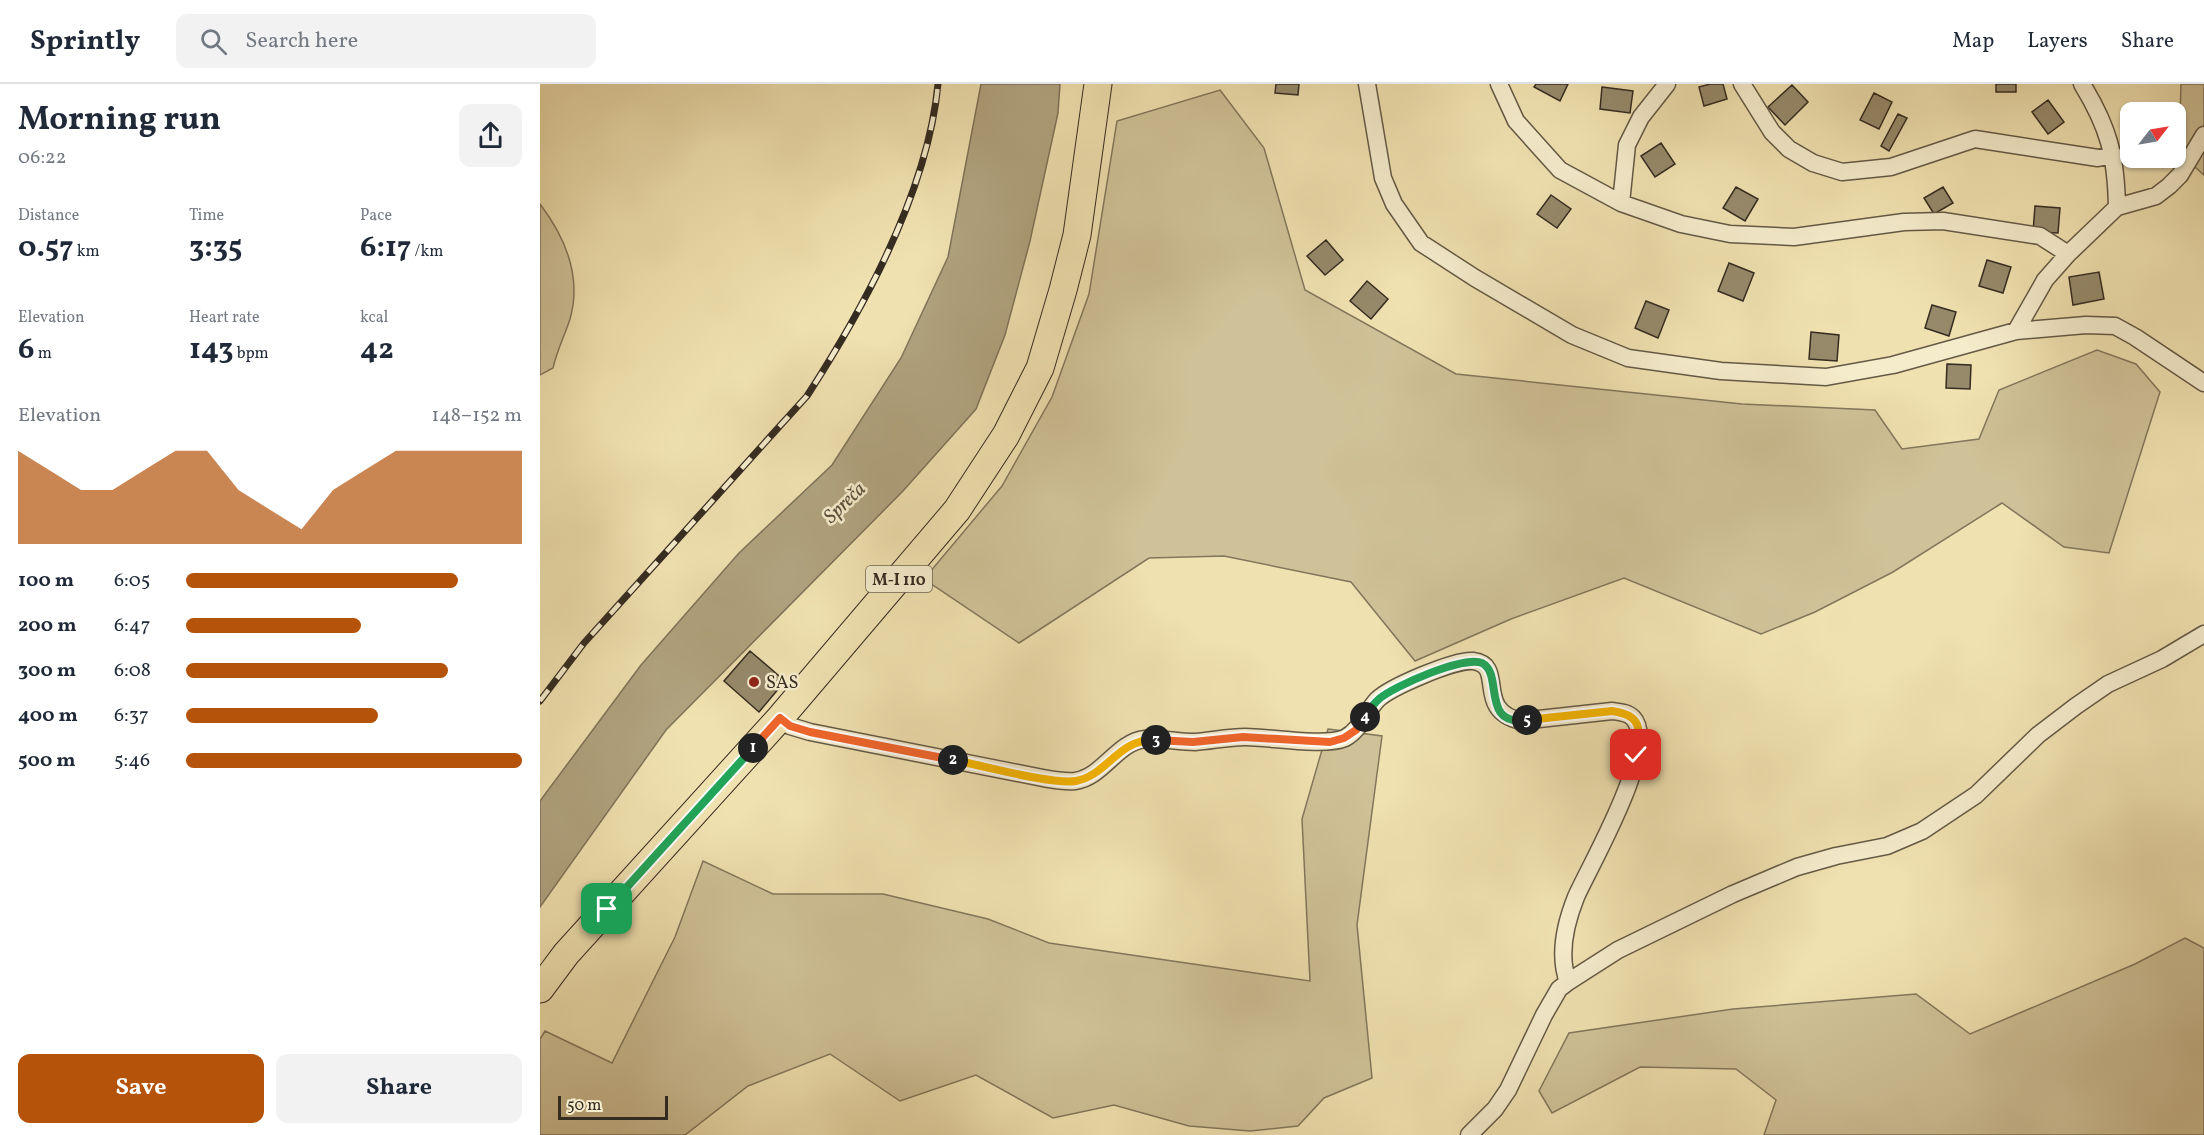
<!DOCTYPE html>
<meta charset="utf-8">
<style>
:root{--surface:#fff;--page:#f2f2f3;--text:#1f2937;--muted:#747a83;--line:#e0e1e3;--accent:#b45309}
body{margin:0;font-family:Vollkorn,serif;background:var(--page);color:var(--text);height:100vh;display:flex;flex-direction:column;font-size:22px;white-space:nowrap}
*{box-sizing:border-box;margin:0}
p{font-size:20px;color:var(--muted)}
.icon{flex:none;width:33px;height:33px;fill:none;stroke:currentColor;stroke-width:2;stroke-linecap:round;stroke-linejoin:round}
.map{position:relative;flex:1;overflow:hidden}
.side{display:flex;flex-direction:column;background:var(--surface);width:540px}
.side>*{flex:none}
.needle{width:39px;rotate:59deg}
.fabs{position:absolute;left:1580px;top:18px;display:grid;gap:12px}
.fabs a{display:grid;place-items:center;width:66px;height:66px;border-radius:12px;background:var(--surface);box-shadow:0 2px 4px #0004;font-size:30px}
.scale{position:absolute;left:18px;bottom:15px;width:110px;box-sizing:border-box;padding-left:6px;border:3px solid #352c21;border-top:0;font-size:16px;line-height:21px;white-space:nowrap;color:#352c21;-webkit-text-stroke:4px #f5eccc;paint-order:stroke}
.pin{position:absolute;display:grid;place-items:center;width:51px;height:51px;color:#fff;margin:-26px;border-radius:12px;box-shadow:0 3px 9px #0006}
.km{position:absolute;width:30px;height:30px;margin:-15px;border-radius:50%;background:#222;color:#fff;font-size:16px;line-height:30px;text-align:center}
.round{display:grid;place-items:center;flex:none;width:63px;height:63px;border-radius:12px;background:var(--page)}
.head{display:flex;align-items:center;justify-content:space-between;height:102px;padding:0 18px}
h1{font-size:33px;font-weight:700;line-height:45px}
.stats{display:grid;grid-template-columns:repeat(3,1fr);gap:9px;height:102px;padding:6px 18px}
.stats div{display:grid;align-content:center}
.stats b{font-size:30px;font-weight:700}
.stats small{font-size:16px;font-weight:400}
.stats p{font-size:16px}
.chart{height:168px;padding:12px 18px}
.chart p{display:flex;justify-content:space-between}
.chart svg{width:100%;height:108px;margin-top:6px;fill:var(--accent);opacity:.7}
.cta{display:flex;gap:12px;margin-top:auto;padding:12px 18px}
.cta a{flex:1;height:69px;border-radius:12px;background:var(--accent);color:#fff;font-size:24px;font-weight:700;line-height:69px;text-align:center}
.cta a+a{background:var(--page);color:var(--text)}
ul{padding:0 18px;list-style:none;font-size:20px}
li{display:grid;grid-template-columns:96px 72px 1fr;align-items:center;height:45px}
li i{height:15px;border-radius:8px;background:var(--accent)}
header{display:flex;align-items:center;gap:36px;box-sizing:border-box;height:84px;padding:0 30px;background:var(--surface);border-bottom:2px solid var(--line)}
header strong{font-size:28px}
nav{display:flex;gap:33px;margin-inline-start:auto;font-size:21px}
.search{width:420px;height:54px;background:var(--page);display:flex;align-items:center;gap:15px;box-sizing:border-box;padding:0 21px;border-radius:12px;color:var(--muted);font-size:22px}
main{display:flex;flex:1;min-height:0}
.map>svg:first-child{display:block}
.green{fill:#d0c298;stroke:#82775c;stroke-width:1.5}
.water{fill:#b0a37f;stroke:#7f7359;stroke-width:1.5}
.building{fill:#968a6b;stroke:#352c21;stroke-width:1.5}
.lines{fill:none;stroke-linecap:round;stroke-linejoin:round}
.minor-casing{stroke:#645945;stroke-width:19}
.primary-casing{stroke:#352c21;stroke-width:29}
.minor{stroke:#f5eccc;stroke-width:16}
.primary{stroke:#f0e1b0;stroke-width:27}
.rail-casing{stroke:#352c21;stroke-width:7}
.rail{stroke:#f5eccc;stroke-width:4.5;stroke-dasharray:14;stroke-linecap:butt}
.split-1-casing{stroke:#fff;stroke-width:12}
.split-2-casing{stroke:#fff;stroke-width:12}
.split-3-casing{stroke:#fff;stroke-width:12}
.split-4-casing{stroke:#fff;stroke-width:12}
.split-5-casing{stroke:#fff;stroke-width:12}
.split-6-casing{stroke:#fff;stroke-width:12}
.split-1{stroke:#22a559;stroke-width:8}
.split-2{stroke:#f0652b;stroke-width:8}
.split-3{stroke:#f5b400;stroke-width:8}
.split-4{stroke:#f0652b;stroke-width:8}
.split-5{stroke:#22a559;stroke-width:8}
.split-6{stroke:#f5b400;stroke-width:8}
.poi-dot{fill:#8f2418;stroke:#f5eccc;stroke-width:2}
.labels{text-anchor:middle;stroke-width:5;stroke-linejoin:round;paint-order:stroke}
.shield{fill:#f5eccc;stroke:#6f6654;stroke-width:1.5}
.shield-label{font-size:16px;font-weight:bold;fill:#352c21}
.poi-label{font-size:18px;fill:#352c21;stroke:#f5eccc;text-anchor:start}
.water-label{font-size:20px;font-style:italic;fill:#5a503d;stroke:#f5eccc}
</style>
<header>
<strong>Sprintly</strong>
<div class="search"><svg class="icon" aria-label="search" viewBox="0 0 24 24"><circle cx="10" cy="10" r="6"/><path d="M15 15l6 6"/></svg>Search here</div>
<nav><a>Map</a><a>Layers</a><a>Share</a></nav>
</header>
<main>
<section class="side">
<div class="head"><div><h1>Morning run</h1><p>06:22</p></div><a class="round"><svg class="icon" aria-label="share" viewBox="0 0 24 24"><path d="M12 15V3M7 8l5-5 5 5M5 13v7h14v-7"/></svg></a></div>
<div class="stats">
<div><p>Distance</p><b>0.57<small> km</small></b></div>
<div><p>Time</p><b>3:35</b></div>
<div><p>Pace</p><b>6:17<small> /km</small></b></div>
</div>
<div class="stats">
<div><p>Elevation</p><b>6<small> m</small></b></div>
<div><p>Heart rate</p><b>143<small> bpm</small></b></div>
<div><p>kcal</p><b>42</b></div>
</div>
<div class="chart"><p><span>Elevation</span>148–152 m</p>
<svg viewBox="0 0 160 44" preserveAspectRatio="none"><path d="M0 44V6L10 14L20 22L30 22L40 14L50 6L60 6L70 22L80 30L90 38L100 22L110 14L120 6L130 6L140 6L150 6L160 6V44z"/></svg>
</div>
<ul>
<li><b>100 m</b>6:05<i style="width:81%"></i></li>
<li><b>200 m</b>6:47<i style="width:52%"></i></li>
<li><b>300 m</b>6:08<i style="width:78%"></i></li>
<li><b>400 m</b>6:37<i style="width:57%"></i></li>
<li><b>500 m</b>5:46<i style="width:100%"></i></li>
</ul>
<div class="cta"><a>Save</a><a>Share</a></div>
</section>
<div class="map">
<svg width="1664" height="1051" viewBox="0 0 1664 1051">
<rect width="100%" height="100%" fill="#f0e1b0"/>
<filter id="stains"><feTurbulence type="fractalNoise" baseFrequency=".00333" numOctaves="4"/><feColorMatrix values="0 0 0 0 .2 0 0 0 0 .09 0 0 0 0 .02 0 0 0 .5 -.17"/></filter>
<radialGradient id="worn" r=".72"><stop offset=".6" stop-color="#630" stop-opacity="0"/><stop offset="1" stop-color="#630" stop-opacity=".3"/></radialGradient>
<path class="green" d="M1641,0H1664V91L1639,69Z
M680,6L724,64L765,206L916,290L1202,320L1335,326L1362,365L1439,355L1459,306L1557,266L1596,280L1620,308L1569,469L1524,463L1462,419L1353,488L1275,528L1221,550L1084,494L971,535L875,577L811,498L684,472L609,474L479,559L384,495L462,402L512,313L549,210L577,37Z
M0,120C25,153 42,193 30,235C25,251 17,266 13,284L0,291Z
M788,645L842,652L817,841L832,994L784,1014L758,1042L710,1047L649,1042L574,1021L513,1034L436,991L360,1017L290,970L208,1002L145,1051H0V955L5,947L72,979L135,853L163,777L233,810H343L448,835L509,859L770,897L762,735Z
M1645,854L1664,864V1051H1224L1236,1016L1196,985L1100,983L1012,1029L999,1007L1029,949L1193,925L1376,910L1430,950L1595,880Z"/>
<path class="water" d="M441,0H520L518,29L490,157L465,251L436,325L363,407L126,646L0,823V717L101,581L199,469L292,381L361,274L408,173Z"/>
<path class="building" d="M736,0H759L758,11L735,9Z
M996,0H1028L1020,17L994,3Z
M1170,0H1183L1187,15L1164,22L1159,3Z
M1456,0H1476V8H1456Z
M1252,1L1268,18L1245,41L1228,23Z
M1062,3L1093,7L1090,29L1060,25Z
M1334,9L1352,18L1339,45L1320,36Z
M1508,16L1524,38L1508,50L1492,28Z
M1358,30L1367,34L1349,67L1341,62Z
M1590,56V74H1611L1589,78L1585,57Z
M1121,59L1135,80L1115,93L1101,72Z
M1196,103L1218,115L1205,137L1183,124Z
M1403,103L1413,119L1394,130L1384,114Z
M1011,111L1031,125L1017,144L997,130Z
M1495,122L1520,124L1518,149L1493,148Z
M786,156L803,176L785,191L767,172Z
M1447,176L1471,183L1463,209L1439,202Z
M1189,179L1214,189L1203,217L1178,207Z
M1559,188L1564,215L1533,221L1529,193Z
M827,197L848,215L831,235L810,217Z
M1106,217L1129,226L1118,254L1095,244Z
M1392,221L1416,228L1409,252L1385,244Z
M1271,248L1299,251L1297,277L1269,275Z
M1407,280L1431,281L1430,305L1406,304Z
M210,567L245,597L219,628L184,597Z"/>
<g class="lines">
<g class="minor-casing">
<path id="minor" d="M827,0L843,94L854,120L881,159L935,194L1032,251L1088,274L1181,287L1286,293L1353,281L1476,247L1546,241L1575,242L1595,253L1664,299
M959,0L976,37L1020,86L1081,119L1141,140L1190,150L1254,153L1364,138L1403,137L1500,152L1528,170
M1202,0L1232,48L1249,65L1273,79L1302,88L1351,83L1435,55L1558,74L1574,71
M1542,0C1569,44 1576,72 1577,123
M1081,119L1087,61L1101,33L1127,0
M1476,247L1505,196L1528,170L1577,123L1616,112L1629,102L1640,91L1664,51
M240,634L250,642L270,648L503,694C514,696 524,698 535,697C563,693 577,658 605,655C621,654 638,658 655,658C671,657 688,653 705,653C729,653 785,663 805,654C820,646 826,628 837,616C850,603 916,575 933,577C967,581 933,626 981,637L1072,627C1080,628 1087,628 1093,634C1120,662 1050,781 1036,813C1026,838 1018,871 1028,898
M929,1051L955,1025L968,1006L1004,931L1019,905L1028,898L1078,866L1193,810L1257,783L1296,772L1347,762L1382,747L1436,711L1498,651L1536,622L1568,600L1622,575L1664,550"/>
</g>
<g class="primary-casing">
<path id="primary" d="M0,905L26,870L240,634L417,426L466,351L500,284L523,206L537,151L558,0"/>
</g>
<use href="#minor" class="minor"/>
<use href="#primary" class="primary"/>
<g class="rail-casing">
<path id="rail" d="M0,617L44,559L267,312C324,224 388,106 398,0"/>
</g>
<use href="#rail" class="rail"/>
</g>
<g class="lines">
<g class="split-1-casing">
<path id="split-1" d="M67,825L213,664"/>
</g>
<g class="split-2-casing">
<path id="split-2" d="M213,664L240,634L250,642L270,648L413,676"/>
</g>
<g class="split-3-casing">
<path id="split-3" d="M413,676C441,681 512,701 536,697C568,691 578,654 616,656"/>
</g>
<g class="split-4-casing">
<path id="split-4" d="M616,656L653,658L703,653L790,658L804,654L816,646L825,633"/>
</g>
<g class="split-5-casing">
<path id="split-5" d="M825,633C829,627 833,620 839,615C854,602 925,571 942,579C964,590 940,643 987,636"/>
</g>
<g class="split-6-casing">
<path id="split-6" d="M987,636L1072,627C1102,631 1101,645 1096,671"/>
</g>
<use href="#split-1" class="split-1"/>
<use href="#split-2" class="split-2"/>
<use href="#split-3" class="split-3"/>
<use href="#split-4" class="split-4"/>
<use href="#split-5" class="split-5"/>
<use href="#split-6" class="split-6"/>
</g>
<circle class="poi-dot" cx="214" cy="598" r="6"/>
<g class="labels">
<rect class="shield" x="326" y="482" width="66" height="26" rx="4.5"/>
<g class="shield-label">
<text x="359" y="501">M-I 110</text>
</g>
<g class="poi-label">
<text x="226" y="604">SAS</text>
</g>
<g class="water-label">
<text transform="translate(304 418) rotate(-44)" y="7">Spreča</text>
</g>
</g>
<rect width="100%" height="100%" filter="url(#stains)"/>
<rect width="100%" height="100%" fill="url(#worn)"/>
</svg>
<div class="fabs">
<a><svg class="needle" viewBox="-14 -14 28 28"><path d="M0-13l5 13h-10z" fill="#e53935"/><path d="M0 13l5-13h-10z" fill="#747a83"/></svg></a>
</div>
<div class="scale">50 m</div>
<div class="pin" style="left:67px;top:825px;background:#1e9e55"><svg class="icon" aria-label="arrive" viewBox="0 0 24 24"><path d="M6 21V4h12l-3 4 3 4H6"/></svg></div>
<div class="pin" style="left:1096px;top:671px;background:#d93025"><svg class="icon" aria-label="check" viewBox="0 0 24 24"><path d="M5 12l5 5 9-10"/></svg></div>
<b class="km" style="left:213px;top:664px">1</b>
<b class="km" style="left:413px;top:676px">2</b>
<b class="km" style="left:616px;top:656px">3</b>
<b class="km" style="left:825px;top:633px">4</b>
<b class="km" style="left:987px;top:636px">5</b>
</div>
</main>
